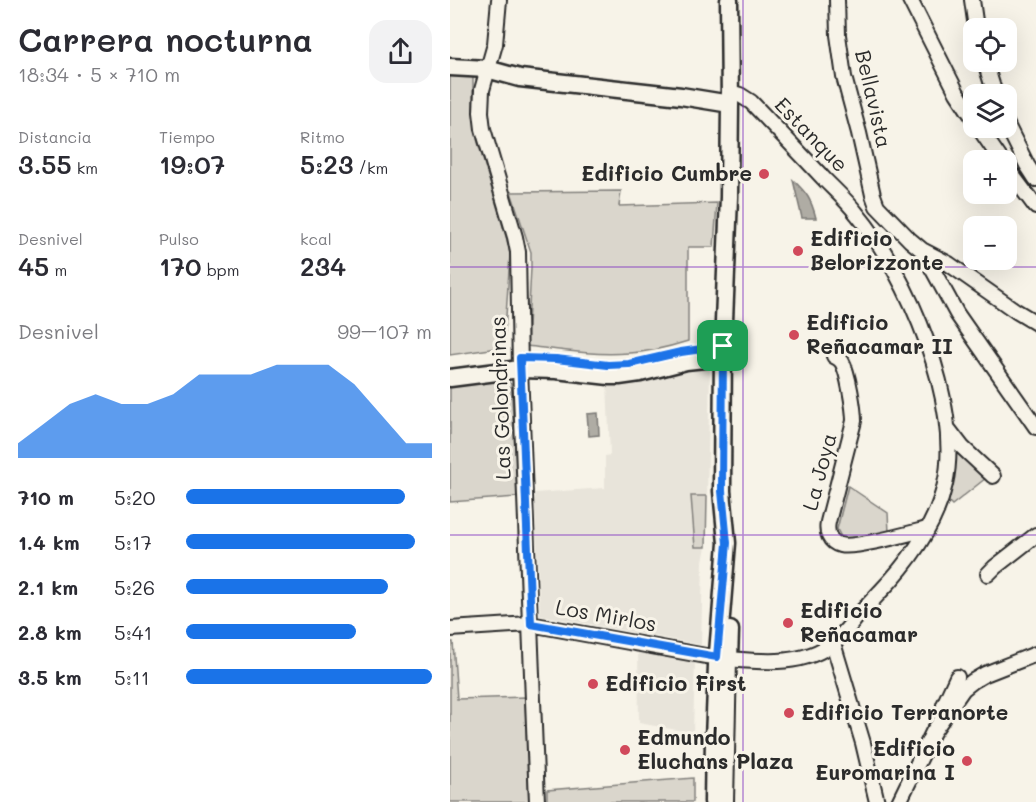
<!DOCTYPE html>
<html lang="es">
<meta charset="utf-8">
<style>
:root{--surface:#fff;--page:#f2f2f3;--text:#2b2b33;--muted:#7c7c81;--accent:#1a73e8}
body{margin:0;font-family:Mali,sans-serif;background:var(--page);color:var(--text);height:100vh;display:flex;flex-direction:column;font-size:22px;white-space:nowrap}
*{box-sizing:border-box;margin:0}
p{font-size:20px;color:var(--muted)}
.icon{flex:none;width:33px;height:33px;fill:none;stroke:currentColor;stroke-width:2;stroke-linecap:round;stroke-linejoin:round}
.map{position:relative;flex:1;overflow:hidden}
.side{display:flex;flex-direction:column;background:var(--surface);width:450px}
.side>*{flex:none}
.fabs{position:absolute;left:513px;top:18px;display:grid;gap:12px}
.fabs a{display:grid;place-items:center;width:54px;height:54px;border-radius:12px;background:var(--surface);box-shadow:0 6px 24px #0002;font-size:30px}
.pin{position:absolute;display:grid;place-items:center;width:51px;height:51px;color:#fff;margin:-26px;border-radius:12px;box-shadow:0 3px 9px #0006}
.round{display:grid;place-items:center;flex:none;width:63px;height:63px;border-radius:18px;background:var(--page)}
.headline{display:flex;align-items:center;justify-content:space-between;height:102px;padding:0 18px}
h1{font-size:33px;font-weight:600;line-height:45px}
.stats{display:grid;grid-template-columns:repeat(3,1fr);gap:9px;height:102px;padding:6px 18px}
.stats div{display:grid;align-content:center}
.stats b{font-size:26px;font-weight:600}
.stats small{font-size:16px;font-weight:400}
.stats p{font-size:16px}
.chart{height:168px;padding:12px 18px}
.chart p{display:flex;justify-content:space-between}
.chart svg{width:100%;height:108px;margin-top:6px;fill:var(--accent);opacity:.7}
ul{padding:0 18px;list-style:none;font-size:20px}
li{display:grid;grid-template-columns:96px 72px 1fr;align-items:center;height:45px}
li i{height:15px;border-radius:8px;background:var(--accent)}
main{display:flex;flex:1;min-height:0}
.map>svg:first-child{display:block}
.built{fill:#e8e4da}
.green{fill:#dad6cc;stroke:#82807c;stroke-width:1.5}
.water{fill:#afaca4;stroke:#7a7874;stroke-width:1.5}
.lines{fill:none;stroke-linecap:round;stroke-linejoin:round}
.minor-casing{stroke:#2b2b2b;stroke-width:18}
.major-casing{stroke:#2b2b2b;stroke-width:21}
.minor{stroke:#f7f3e8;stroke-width:14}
.major{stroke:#f7f3e8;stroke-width:16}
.route-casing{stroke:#fff;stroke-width:12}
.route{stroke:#1a73e8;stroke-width:8}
.grid{fill:none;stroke:#7b2cbf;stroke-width:1.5;stroke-opacity:0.55}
.poi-dot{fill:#d1495b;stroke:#f7f3e8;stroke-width:2}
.labels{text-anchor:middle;stroke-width:6;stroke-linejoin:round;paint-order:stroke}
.street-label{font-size:21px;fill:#2b2b2b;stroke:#f7f3e8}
.poi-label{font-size:21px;font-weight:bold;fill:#2b2b2b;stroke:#f7f3e8;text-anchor:start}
</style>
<main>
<section class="side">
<div class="headline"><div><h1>Carrera nocturna</h1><p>18:34 · 5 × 710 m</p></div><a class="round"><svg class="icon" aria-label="share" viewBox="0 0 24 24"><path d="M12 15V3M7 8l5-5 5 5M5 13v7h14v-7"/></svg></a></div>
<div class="stats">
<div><p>Distancia</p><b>3.55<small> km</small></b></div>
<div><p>Tiempo</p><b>19:07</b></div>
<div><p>Ritmo</p><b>5:23<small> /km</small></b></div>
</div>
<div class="stats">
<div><p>Desnivel</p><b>45<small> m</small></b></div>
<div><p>Pulso</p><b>170<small> bpm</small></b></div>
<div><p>kcal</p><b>234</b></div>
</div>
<div class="chart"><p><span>Desnivel</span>99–107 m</p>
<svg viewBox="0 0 160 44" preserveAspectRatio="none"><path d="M0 44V38L10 30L20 22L30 18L40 22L50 22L60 18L70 10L80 10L90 10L100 6L110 6L120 6L130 14L140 26L150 38L160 38V44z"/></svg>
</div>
<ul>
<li><b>710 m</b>5:20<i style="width:89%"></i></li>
<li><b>1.4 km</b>5:17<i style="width:93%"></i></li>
<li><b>2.1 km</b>5:26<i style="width:82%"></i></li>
<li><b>2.8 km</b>5:41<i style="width:69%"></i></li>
<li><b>3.5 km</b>5:11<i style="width:100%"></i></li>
</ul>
</section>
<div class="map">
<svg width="586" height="802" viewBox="0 0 586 802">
<rect width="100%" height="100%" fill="#f7f3e8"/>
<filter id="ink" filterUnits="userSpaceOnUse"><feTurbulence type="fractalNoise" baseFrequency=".0167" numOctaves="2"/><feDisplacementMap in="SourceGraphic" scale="12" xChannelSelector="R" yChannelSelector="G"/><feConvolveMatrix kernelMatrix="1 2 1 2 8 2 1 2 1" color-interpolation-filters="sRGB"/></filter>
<g filter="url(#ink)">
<path class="built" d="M250,367L260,369L257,496L256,547L253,561L251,645L90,615L84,493L155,488V456L160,455L157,383L183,381Z
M188,649L245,660L243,733L189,723Z"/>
<path class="green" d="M0,74H23V110L27,139L57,240L60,254L54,347L0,355Z
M171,191L169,206L267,203L264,247H238V341C219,347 199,352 179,353C145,356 110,350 77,346L81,268V252L61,192Z
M54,378L61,384L68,497L0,502V385Z
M507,448L536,478L502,505L497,500L502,451Z
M398,486L438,513L439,532L399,540L391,537L387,529Z
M241,496H257L256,547H245Z
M0,642H3L7,699L75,697L79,802H0Z
M243,778V802H97V790Z"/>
<path class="water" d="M343,180C357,193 361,199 366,218H352Z
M148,413L149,435L139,436L137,414Z"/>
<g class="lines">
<g class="minor-casing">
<path id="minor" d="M49,0L45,44L32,90L31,112L33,129L65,237L68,252L70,369L87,802
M387,0L388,35L394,77L409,133L423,195L427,206L460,240L472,250L499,264L566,311L586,323
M460,0L507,93L524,119
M522,0L526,28
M535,62L545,94
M556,123L577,165L586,179
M529,128L551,160
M556,167L586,207
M472,250L507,314L586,427
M384,356C388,358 389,358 392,362C398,372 404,409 404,421L378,522C376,532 379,542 390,545C404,549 461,533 477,529
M499,430L512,447L543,476
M538,574L545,567L586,535
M0,629L80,624L256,656L267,657
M383,643L413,743L427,802
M494,705L507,677
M276,802L279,659C314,662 355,666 384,642C392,636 399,627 405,619C413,610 422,601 430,592C459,562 486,525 495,484C513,404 458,275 407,214C398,202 387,192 376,181C351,154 326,128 301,102L290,95L280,92
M449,802L483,732L513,689L523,681L535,674L586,654"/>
</g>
<g class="major-casing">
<path id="major" d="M0,67L37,69L70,78L231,96L280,104
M0,378L70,369L106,370L159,376H169L190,373L236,361L273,357
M279,659L280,630
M263,802L264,738L267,665L277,543L272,491L273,346L279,197L280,104L279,0"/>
</g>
<use href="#minor" class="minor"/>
<use href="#major" class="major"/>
</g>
</g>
<g class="lines" filter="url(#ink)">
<g class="route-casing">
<path id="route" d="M273,346L272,491L277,543L267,657L81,624L70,358L106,359L158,365L179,364L231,352Z"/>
</g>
<use href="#route" class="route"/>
</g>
<path class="grid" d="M293,0V802M0,267H586M0,535H586"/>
<g class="poi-dot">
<circle cx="314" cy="174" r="6"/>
<circle cx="348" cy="251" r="6"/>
<circle cx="344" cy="335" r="6"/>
<circle cx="338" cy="623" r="6"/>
<circle cx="143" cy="684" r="6"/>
<circle cx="339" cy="713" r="6"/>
<circle cx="175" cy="750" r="6"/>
<circle cx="517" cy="761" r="6"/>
</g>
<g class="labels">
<g class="street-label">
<text transform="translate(423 99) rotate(77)" y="7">Bellavista</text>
<text transform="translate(361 135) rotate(46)" y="7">Estanque</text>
<text transform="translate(51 398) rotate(-92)" y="7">Las Golondrinas</text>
<text transform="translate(370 472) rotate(-75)" y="7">La Joya</text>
<text transform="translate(156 616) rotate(10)" y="7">Los Mirlos</text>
</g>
<g class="poi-label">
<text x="302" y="181" text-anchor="end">Edificio Cumbre</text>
<text x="360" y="246">Edificio<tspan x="360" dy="24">Belorizzonte</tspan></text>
<text x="356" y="330">Edificio<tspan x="356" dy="24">Reñacamar II</tspan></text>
<text x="350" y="618">Edificio<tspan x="350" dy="24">Reñacamar</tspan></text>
<text x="155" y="691">Edificio First</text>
<text x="351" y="720">Edificio Terranorte</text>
<text x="187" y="745">Edmundo<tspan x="187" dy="24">Eluchans Plaza</tspan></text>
<text x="505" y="756" text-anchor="end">Edificio<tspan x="505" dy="24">Euromarina I</tspan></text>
</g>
</g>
</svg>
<div class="fabs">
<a><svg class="icon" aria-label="locate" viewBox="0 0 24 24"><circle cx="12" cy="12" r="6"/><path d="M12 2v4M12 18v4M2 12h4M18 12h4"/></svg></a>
<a><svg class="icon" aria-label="layers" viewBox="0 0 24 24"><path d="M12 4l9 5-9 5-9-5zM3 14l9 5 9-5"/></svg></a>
<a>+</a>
<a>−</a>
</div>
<div class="pin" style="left:273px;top:346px;background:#1e9e55"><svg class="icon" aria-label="arrive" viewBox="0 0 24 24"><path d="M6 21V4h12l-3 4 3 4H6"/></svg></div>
</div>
</main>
